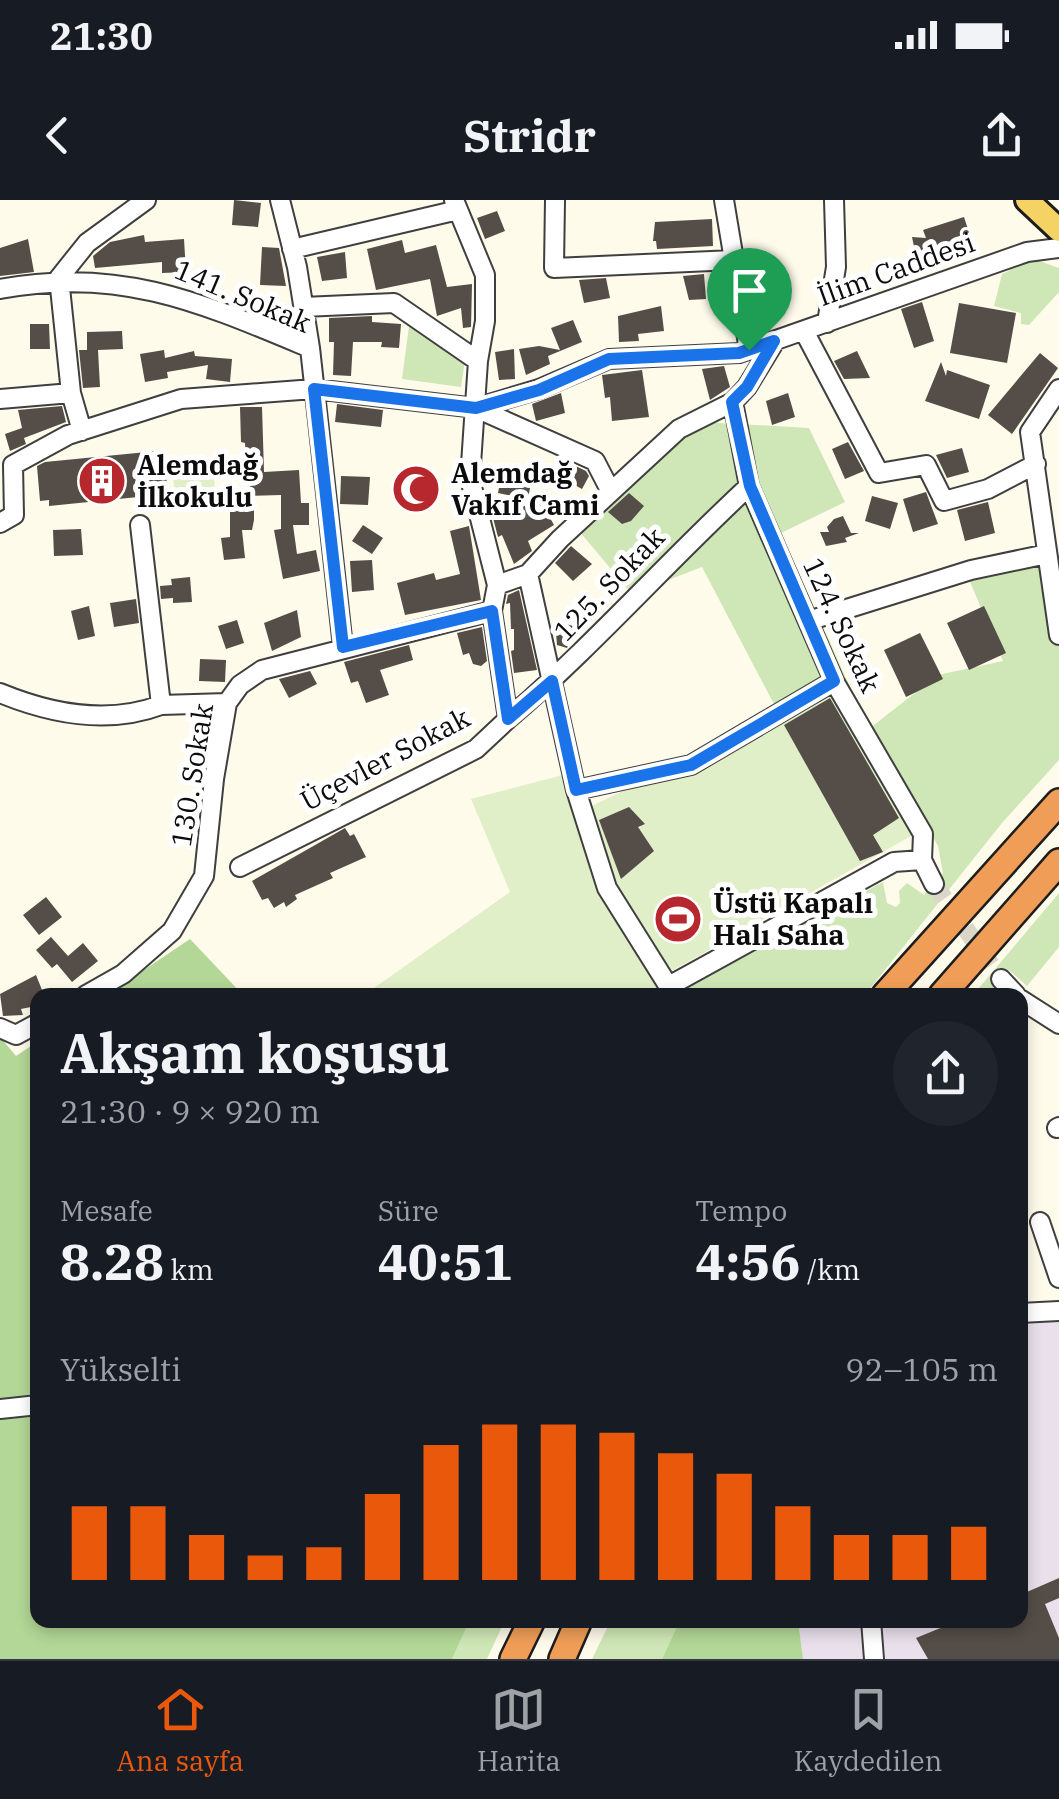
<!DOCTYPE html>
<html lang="tr">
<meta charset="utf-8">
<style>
:root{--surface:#171b24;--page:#20242c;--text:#f1f3f6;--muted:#9ea1a6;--line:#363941;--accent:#ea580c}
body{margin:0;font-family:"IBM Plex Serif",serif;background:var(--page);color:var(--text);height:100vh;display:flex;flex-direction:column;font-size:38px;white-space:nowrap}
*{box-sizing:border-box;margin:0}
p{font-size:32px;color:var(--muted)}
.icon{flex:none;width:55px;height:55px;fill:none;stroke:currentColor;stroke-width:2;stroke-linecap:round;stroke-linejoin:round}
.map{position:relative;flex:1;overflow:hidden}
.sheet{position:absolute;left:30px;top:788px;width:998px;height:640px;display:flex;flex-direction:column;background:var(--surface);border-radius:20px;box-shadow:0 5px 15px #0003}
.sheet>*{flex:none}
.pin{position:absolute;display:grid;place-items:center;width:85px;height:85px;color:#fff;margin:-102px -42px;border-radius:50% 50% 50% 0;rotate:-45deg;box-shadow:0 0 10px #0007}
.pin .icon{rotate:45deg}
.round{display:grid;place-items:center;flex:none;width:105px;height:105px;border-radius:52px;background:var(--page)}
.summary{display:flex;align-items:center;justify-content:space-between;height:170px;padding:0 30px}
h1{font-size:55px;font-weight:700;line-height:75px}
.metrics{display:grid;grid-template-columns:repeat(3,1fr);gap:15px;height:170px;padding:10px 30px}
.metrics div{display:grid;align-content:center}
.metrics b{font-size:50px;font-weight:700}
.metrics small{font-size:28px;font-weight:400}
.metrics p{font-size:28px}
.chart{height:280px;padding:20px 30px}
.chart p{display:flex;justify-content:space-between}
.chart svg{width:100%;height:180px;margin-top:10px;stroke:var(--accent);stroke-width:6}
.status{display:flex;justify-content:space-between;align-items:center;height:70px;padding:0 50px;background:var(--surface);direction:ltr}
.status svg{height:28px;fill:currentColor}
header{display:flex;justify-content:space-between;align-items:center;height:130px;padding:0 30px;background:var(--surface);font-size:45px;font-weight:700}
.tab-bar{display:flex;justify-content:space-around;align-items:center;height:140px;border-top:2px solid var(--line);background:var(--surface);font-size:28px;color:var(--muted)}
.tab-bar a{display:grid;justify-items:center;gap:5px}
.tab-bar .active{color:var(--accent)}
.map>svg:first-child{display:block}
.industrial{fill:#e9e0eb}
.green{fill:#cfe7b6}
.forest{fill:#b3d796}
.pitch{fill:#e1efc8}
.building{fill:#544d48}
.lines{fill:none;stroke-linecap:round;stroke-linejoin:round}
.minor-tunnel{stroke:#dad7ca;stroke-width:18;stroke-dasharray:18 9;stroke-linecap:butt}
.minor-casing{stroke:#3f3f3f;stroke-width:22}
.major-casing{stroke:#1d1d1d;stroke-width:28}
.highway-casing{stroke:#1d1d1d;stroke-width:30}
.minor{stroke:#fff;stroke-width:18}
.major{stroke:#f5d264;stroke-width:22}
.highway{stroke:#f09e57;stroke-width:25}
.route-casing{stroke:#fff;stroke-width:20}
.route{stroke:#1a73e8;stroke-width:12}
.labels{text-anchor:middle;stroke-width:10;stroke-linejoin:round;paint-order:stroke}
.street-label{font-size:28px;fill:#0c0c0c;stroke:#fff}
.poi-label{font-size:28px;font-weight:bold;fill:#0c0c0c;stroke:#fff;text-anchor:start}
</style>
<div class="status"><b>21:30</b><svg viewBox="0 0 49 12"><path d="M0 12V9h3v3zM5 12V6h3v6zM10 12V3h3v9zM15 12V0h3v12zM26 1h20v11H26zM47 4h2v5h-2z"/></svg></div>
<header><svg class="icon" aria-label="back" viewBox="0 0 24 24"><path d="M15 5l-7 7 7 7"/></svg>Stridr<svg class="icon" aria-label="share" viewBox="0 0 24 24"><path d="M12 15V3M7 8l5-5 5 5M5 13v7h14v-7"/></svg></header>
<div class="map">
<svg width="1059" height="1459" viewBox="0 0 1059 1459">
<rect width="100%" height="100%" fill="#fefbeb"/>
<path class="industrial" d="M1059,1117V1459H803L798,1420H1020V1121Z"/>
<path class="green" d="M1031,58L1059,68V92L1029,125L1021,124V113L994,106L1002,74L1009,71L1013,61Z
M410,119L465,160L461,187L402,179Z
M703,222L809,228L845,302L781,333L845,476L776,508L702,367L632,394L574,325Z
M1043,355L1059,416V560L1002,623L865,795H684L681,791L883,682L887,703L896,707L900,703L899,691L907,683L924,695L943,673L938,646L870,528L938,475L1003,461L966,372Z
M1059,693V747L1027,786L1009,770L993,790L997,795H973Z
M470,1420H505L487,1459H452Z
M611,1420H680L662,1459H592Z"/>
<path class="forest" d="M190,739L243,795H107Z
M0,837L16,856L37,842L38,1420H470L452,1459H0Z
M680,1420H798L803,1459H662Z"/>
<path class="pitch" d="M214,273L215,298L175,300L173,276Z
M845,476L870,528L927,627L668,773L684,795H364L510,692L471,599L563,575L577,613L694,557L776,508Z"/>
<path class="building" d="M234,0L261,3L258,27L232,25Z
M497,11L505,31L485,39L477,18Z
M964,17L974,48L934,61H917L912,37L926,38L923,30Z
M712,19L713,46L657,49L656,41H653L655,22Z
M144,35L145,42L184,39L186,72L162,73V62L95,68L93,56L110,42Z
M28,39L34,72L0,76V48Z
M402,40L405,53L436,45L447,87L472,84L471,127L463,128L461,108L437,116L430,79L376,90L367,49Z
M262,47L279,48L286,86L260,85Z
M345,52L347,78L322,81L317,57Z
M704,74L706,99L689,100L683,76Z
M606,78L610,98L584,103L579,80Z
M922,102L934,141L914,148L901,109Z
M959,103L1016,113L1007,163L950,153Z
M661,106L664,131L638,134L639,141L619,142L618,116Z
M372,116V122L401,124L399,148L381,147L382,142H353L351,176L333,175L334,142H329V118Z
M573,120L582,142L548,156L550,164L526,175L519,149L539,146L560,150L551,128Z
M30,124H49L50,149H30Z
M122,131L123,149L98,150L100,187L83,188L79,150H87V132Z
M514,149L515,179L499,180L495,152Z
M164,150L165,158L194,151L195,156L232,159L230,182L206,179L208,165L167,172L168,178L145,182L140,154Z
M857,151L870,178L844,179L834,161Z
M1040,153L1058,168L1012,234L988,215Z
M941,162L946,176L947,170L990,185L979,219L925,201Z
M724,166L730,187L710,200L702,169Z
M642,170L649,217L612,221L610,197L605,198L602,175Z
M561,193L565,213L536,221L532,204Z
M788,193L795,217L772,225L766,201Z
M337,204L383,210L381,227L335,222Z
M62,206L66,222L24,238L26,244L10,251L5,234L22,228L18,210Z
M240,207H262L264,272L299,270L301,303H309V325H293L297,354L316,350L320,371L283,379L274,330L281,329V295L250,296V259H246L245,243L241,242Z
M848,242L864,271L845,279L832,249Z
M962,248L969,272L947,278L936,255Z
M157,251L158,267L165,266L168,294L49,306V300L40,301L37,266L45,262Z
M565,261L586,271L589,276L582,289L558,276Z
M416,266L435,275L417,313L398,304Z
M502,272L532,277L528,299L498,293Z
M341,276L370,277L368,305L340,304Z
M926,292L938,324L913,332L903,299Z
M629,293L644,306L631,321L622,324L608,312Z
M872,296L898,303L890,329L865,321Z
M230,300H254V320L252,330H242L245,358L224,360L221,338L230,337Z
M540,300L554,325L528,341L532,351L514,364L502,335L498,337L493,318Z
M988,302L995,333L965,341L957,310Z
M843,316L851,333H859L845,338L847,342L826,346L820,332H829L827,327L834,319Z
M363,325L383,338L372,354L352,341Z
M469,326L481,400L405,415L397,383L434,373L436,380L460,374L450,331Z
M81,329L83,355L54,356L53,330Z
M571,346L592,364L573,381L555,363Z
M372,360L374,390L352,392L350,361Z
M190,377L192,402L173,403V398L161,399L160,386L172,385L171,379Z
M519,390L537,470L514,473L511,451L514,450V429H511L510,403L506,404L508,395Z
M136,399L139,423L114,427L110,403Z
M89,406L95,436L78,440L71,411Z
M984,406L1006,453L969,470L947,423Z
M297,410L301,437L272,451L264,423Z
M237,420L244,443L226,449L218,426Z
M555,421L577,427L567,448L557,445Z
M482,427L487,461L481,466L473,464L469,453L463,455L457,433Z
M920,433L943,479L906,497L884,450Z
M409,445L413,460L380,470L389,495L366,503L358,481L351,483L344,462Z
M200,459L226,460L225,482L199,481Z
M310,471L317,484L289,498L279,479Z
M830,498L899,618L873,635L883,652L860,661L784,525Z
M629,607L645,624L638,627L654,651L621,679L599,620Z
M345,628L350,636L354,634L366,657L330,673L333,678L295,695L297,699L286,707L284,702L274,708L268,698L262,700L252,681Z
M46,697L62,717L39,735L23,715Z
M51,737L68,756L83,743L98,761L72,782L57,764L52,768L36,750Z
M36,775L44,795H38L31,807L21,809L23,815L3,816L0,794Z
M1059,1378V1398L1045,1404L1059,1438V1459H928L916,1438L960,1420H1020V1395Z"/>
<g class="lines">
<path class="minor-tunnel" d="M934,684L1001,779"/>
<g class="minor-casing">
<path id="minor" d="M280,0L297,67L310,148
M555,0L554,68L734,60
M724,0L749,150
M292,49L458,10
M0,89C120,66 202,103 310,148L343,447
M303,107L394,103L478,161
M827,123L836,67L834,0
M804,131L879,273L926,265L944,301L988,289L1036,264
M1059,189L1030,232L1059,435
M0,199L71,193
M733,202L749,286L834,481L923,634L922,660
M476,208L595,261L610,290
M82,231L71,193L59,78L87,43L146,0
M0,323L14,315L13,265L68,235L181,199L314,189L476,208L539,189L609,159L739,153L1027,52L1059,48
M140,325L161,505L227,503
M528,374L576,590L607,688L674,795
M497,385L528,374L560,339L679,229L733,202L747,187L775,141
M808,421L971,370L1047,354
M0,493C51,514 108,525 161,505
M508,519C593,446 667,362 749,286
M576,590L691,565L834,481
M922,660L934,684
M240,667L476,549L508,519L492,411
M1001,779L1016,795
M669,786L894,662L922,660
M86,795L123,774L172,731L204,676L214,579L227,503L240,485L262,470L492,411L497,385L470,279L478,161L485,121V75L454,0
M1020,799L1059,824
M0,828L16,835L38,823
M1057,928L1059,927
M1040,1022L1059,1078
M1020,1113L1059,1111
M0,1209L38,1205
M871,1420L874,1459"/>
</g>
<g class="major-casing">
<path id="major" d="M1027,0L1059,30"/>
</g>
<g class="highway-casing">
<path id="highway" d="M885,795L1059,602
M942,795L1059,662
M513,1459L532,1420
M562,1459L579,1420"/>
</g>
<use href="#minor" class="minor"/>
<use href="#major" class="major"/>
<use href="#highway" class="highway"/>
</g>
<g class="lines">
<g class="route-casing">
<path id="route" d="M774,141L747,187L732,202L750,286L834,481L691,565L576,590L552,481L508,519L492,411L343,447L314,189L476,208L539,190L609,159L739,153Z"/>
</g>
<use href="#route" class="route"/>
</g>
<defs>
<g id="building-disc" transform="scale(2.5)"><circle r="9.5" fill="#b7282e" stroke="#fff"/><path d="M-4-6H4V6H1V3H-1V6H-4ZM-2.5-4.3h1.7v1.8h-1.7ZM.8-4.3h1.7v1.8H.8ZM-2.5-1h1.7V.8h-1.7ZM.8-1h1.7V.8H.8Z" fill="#fff"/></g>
<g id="mosque-disc" transform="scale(2.5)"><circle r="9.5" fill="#b7282e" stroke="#fff"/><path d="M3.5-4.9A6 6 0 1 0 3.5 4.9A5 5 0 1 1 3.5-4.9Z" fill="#fff"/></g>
<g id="stadium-disc" transform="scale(2.5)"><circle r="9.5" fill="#b7282e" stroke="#fff"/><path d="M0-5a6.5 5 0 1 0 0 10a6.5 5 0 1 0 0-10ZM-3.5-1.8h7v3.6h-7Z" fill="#fff"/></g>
</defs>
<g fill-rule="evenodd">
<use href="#building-disc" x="102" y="281"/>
<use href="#mosque-disc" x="416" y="289"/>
<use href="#stadium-disc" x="678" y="719"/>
</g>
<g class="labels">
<g class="street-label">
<text transform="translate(896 69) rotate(-20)" y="10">İlim Caddesi</text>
<text transform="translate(243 96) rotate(23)" y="10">141. Sokak</text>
<text transform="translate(609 384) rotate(-46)" y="10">125. Sokak</text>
<text transform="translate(842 425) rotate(65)" y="10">124. Sokak</text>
<text transform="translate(385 559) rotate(-28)" y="10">Üçevler Sokak</text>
<text transform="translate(192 575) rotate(-81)" y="10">130. Sokak</text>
</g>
<g class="poi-label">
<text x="137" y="275">Alemdağ<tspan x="137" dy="32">İlkokulu</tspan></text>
<text x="451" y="283">Alemdağ<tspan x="451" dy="32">Vakıf Cami</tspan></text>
<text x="713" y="713">Üstü Kapalı<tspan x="713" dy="32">Halı Saha</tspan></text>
</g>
</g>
</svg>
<div class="pin" style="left:749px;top:150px;background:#1e9e55"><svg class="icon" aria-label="arrive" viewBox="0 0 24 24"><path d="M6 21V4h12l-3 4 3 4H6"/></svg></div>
<section class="sheet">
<div class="summary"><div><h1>Akşam koşusu</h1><p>21:30 · 9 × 920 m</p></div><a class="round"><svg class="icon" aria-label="share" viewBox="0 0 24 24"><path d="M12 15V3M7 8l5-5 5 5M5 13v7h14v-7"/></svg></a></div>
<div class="metrics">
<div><p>Mesafe</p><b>8.28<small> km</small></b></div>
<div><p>Süre</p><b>40:51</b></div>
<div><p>Tempo</p><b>4:56<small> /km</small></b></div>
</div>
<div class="chart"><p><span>Yükselti</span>92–105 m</p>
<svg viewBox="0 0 160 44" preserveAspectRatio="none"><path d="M5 44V26M15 44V26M25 44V33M35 44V38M45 44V36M55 44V23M65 44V11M75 44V6M85 44V6M95 44V8M105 44V13M115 44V18M125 44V26M135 44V33M145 44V33M155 44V31"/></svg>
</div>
</section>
</div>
<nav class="tab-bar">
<a class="active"><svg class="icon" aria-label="home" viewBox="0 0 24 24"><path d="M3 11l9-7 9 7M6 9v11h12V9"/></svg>Ana sayfa</a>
<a><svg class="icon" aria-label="map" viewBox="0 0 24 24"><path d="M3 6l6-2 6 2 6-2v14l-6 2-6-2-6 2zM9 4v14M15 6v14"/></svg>Harita</a>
<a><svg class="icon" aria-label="saved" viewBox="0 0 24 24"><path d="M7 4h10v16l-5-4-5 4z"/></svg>Kaydedilen</a>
</nav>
